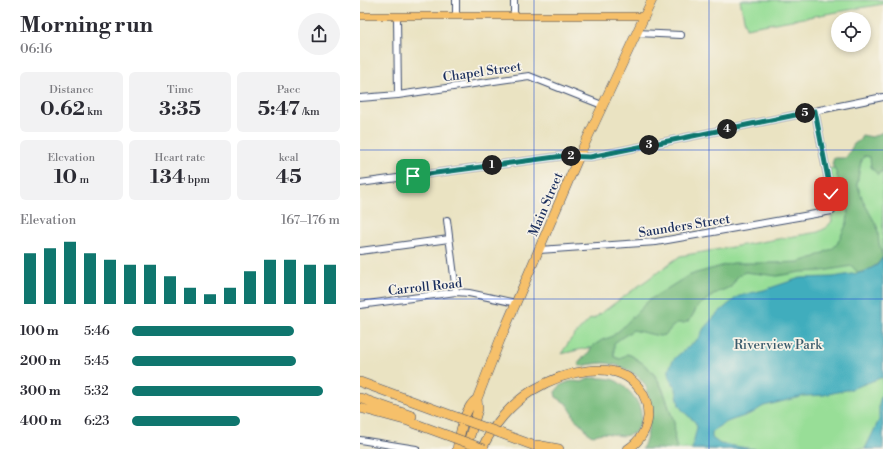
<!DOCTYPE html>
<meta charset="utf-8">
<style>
:root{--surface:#fff;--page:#f2f2f3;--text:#2b2b33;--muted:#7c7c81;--accent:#0f766e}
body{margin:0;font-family:"Libre Bodoni",serif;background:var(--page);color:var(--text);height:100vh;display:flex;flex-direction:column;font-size:15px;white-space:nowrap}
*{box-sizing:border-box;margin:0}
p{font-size:13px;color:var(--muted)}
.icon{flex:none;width:22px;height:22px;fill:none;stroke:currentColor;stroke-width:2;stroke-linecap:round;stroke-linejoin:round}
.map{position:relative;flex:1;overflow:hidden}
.details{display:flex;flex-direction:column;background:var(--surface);width:360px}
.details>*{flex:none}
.buttons{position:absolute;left:471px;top:12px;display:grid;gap:8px}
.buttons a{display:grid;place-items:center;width:40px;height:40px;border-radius:50%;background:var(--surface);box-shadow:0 2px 6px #0003;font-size:20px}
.pin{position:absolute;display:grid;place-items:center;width:34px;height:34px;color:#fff;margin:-17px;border-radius:8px;box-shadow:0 2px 6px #0006}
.km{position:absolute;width:20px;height:20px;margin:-10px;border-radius:50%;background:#222;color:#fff;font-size:11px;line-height:20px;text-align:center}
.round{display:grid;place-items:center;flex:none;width:42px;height:42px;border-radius:21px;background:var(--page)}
.head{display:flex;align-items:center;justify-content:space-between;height:68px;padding:0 20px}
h1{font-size:22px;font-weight:700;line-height:30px}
.metrics{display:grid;grid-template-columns:repeat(3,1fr);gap:6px;height:68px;padding:4px 20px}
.metrics div{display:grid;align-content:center;border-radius:6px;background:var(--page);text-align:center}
.metrics b{font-size:20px;font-weight:700}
.metrics small{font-size:11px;font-weight:400}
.metrics p{font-size:11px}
.chart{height:112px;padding:8px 20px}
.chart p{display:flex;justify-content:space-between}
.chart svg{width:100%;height:72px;margin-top:4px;stroke:var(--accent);stroke-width:6}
ul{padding:0 20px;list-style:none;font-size:13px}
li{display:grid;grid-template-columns:64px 48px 1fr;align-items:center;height:30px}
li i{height:10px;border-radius:5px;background:var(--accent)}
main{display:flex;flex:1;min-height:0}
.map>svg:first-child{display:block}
.green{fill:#98de97;stroke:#5a867a}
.forest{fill:#7abd80;stroke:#4a766f}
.water{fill:#3fadbd;stroke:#2d6e8e}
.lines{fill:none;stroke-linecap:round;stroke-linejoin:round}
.minor-casing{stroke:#3a4a6d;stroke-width:8}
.major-casing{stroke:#3a4a6d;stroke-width:8}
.highway-casing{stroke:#3a4a6d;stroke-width:10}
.minor{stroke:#fff;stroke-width:6}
.major{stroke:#f6c06b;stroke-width:7}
.highway{stroke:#f6c06b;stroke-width:9}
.highway-bridge-casing{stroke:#3a4a6d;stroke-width:10;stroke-linecap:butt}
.highway-bridge{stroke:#f6c06b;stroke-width:9}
.route-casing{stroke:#fff;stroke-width:8}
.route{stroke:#0f766e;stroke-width:5}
.grid{fill:none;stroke:#1d4ed8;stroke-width:1;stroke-opacity:0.55}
.labels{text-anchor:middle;stroke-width:3.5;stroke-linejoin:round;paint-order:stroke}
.street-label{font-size:13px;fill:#1b2f5e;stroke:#f7f3e8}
.park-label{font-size:13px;fill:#3a5b6c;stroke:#f7f3e8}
</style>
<main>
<section class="details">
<div class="head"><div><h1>Morning run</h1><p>06:16</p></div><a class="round"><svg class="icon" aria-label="share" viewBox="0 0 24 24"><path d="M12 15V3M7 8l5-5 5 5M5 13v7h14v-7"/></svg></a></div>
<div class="metrics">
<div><p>Distance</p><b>0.62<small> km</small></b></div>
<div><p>Time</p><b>3:35</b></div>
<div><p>Pace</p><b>5:47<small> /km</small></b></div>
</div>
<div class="metrics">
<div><p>Elevation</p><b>10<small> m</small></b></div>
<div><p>Heart rate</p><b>134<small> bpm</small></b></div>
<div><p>kcal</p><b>45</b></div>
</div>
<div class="chart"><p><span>Elevation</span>167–176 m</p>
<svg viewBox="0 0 160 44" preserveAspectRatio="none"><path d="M5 44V13M15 44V10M25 44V6M35 44V13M45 44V17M55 44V20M65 44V20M75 44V27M85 44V34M95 44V38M105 44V34M115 44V24M125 44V17M135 44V17M145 44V20M155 44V20"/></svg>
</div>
<ul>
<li><b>100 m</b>5:46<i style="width:78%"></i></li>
<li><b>200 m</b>5:45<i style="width:79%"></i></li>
<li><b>300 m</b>5:32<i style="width:92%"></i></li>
<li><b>400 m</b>6:23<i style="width:52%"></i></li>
</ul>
</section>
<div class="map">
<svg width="523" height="449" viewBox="0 0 523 449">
<rect width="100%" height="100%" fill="#f7f3e8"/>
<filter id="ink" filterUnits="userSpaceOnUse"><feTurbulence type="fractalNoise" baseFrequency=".025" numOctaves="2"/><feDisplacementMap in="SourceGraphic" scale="8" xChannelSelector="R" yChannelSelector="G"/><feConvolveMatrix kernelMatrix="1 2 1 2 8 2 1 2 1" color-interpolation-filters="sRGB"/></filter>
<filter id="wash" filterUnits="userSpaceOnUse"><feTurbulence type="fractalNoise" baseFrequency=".012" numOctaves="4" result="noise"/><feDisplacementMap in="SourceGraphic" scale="16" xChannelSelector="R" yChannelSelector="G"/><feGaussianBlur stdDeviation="0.9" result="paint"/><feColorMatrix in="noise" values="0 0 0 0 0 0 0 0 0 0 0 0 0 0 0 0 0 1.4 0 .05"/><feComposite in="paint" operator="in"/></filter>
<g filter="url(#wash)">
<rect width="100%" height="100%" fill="#eae3c2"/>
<path class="green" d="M380,0H523V4L386,28Z
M504,156L523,158V449H318C312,440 316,432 314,422C313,417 310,413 309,408C303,387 297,372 278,360C274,358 272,355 267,354L260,359L254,357V352L237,348H227L201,354L211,339L231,318L233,319L320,256L458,232L466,228L472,221L471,216H473L467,169L501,163Z"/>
<path class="forest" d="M523,132V171L519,173L518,175L511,167L510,157L504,156L501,161L497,184L504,203L517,226L518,232L519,243L523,257C517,266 509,271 498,273L492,266L462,271L441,272L417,276L385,272L377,277L371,287L358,292L338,306L330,320L324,323H316L305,335L299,336L273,330L254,343V357L260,359L267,354C272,355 274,358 278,360C296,371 303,388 309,408C310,413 313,417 314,422C316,432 312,440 318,449H282C289,437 289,424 289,411C289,404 290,396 287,389C281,374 260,364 244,363C236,363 228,365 220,366L218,364L221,359L226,356L233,346L242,340L251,337L261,329L289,300L326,277L336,273L373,263H414L439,262L455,257L473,248L477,244L487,223L488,214L476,172L472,164L474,158H486L494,144L500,140L502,135L512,137Z
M230,378C240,378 253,377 261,384C276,396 290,414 274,433C269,435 262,437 257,435C249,434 241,431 234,436L230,435L222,425L214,418L212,412L207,404L196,397L195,392L201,385L208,382L213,381L222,382Z"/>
<path class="water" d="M523,257V377L491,389L464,395L444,396L404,406C399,408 396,412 390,414C377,419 363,421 352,432V438L360,444L394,449H332L337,427L335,422L323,411L319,405L316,389L309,376V369L312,362L316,357L339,338L344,328L358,313L377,297L382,295L404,290L440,278L473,277L504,272L517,265Z
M523,389V449H505L519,420V404Z"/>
</g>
<g filter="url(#ink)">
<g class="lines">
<g class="minor-casing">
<path id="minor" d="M37,16L38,95
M96,16V0
M154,16V0
M277,33L321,35
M0,98L38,95L169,76L242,105
M0,183L203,156L230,157L523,97
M87,220L96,292
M179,250L296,242L472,211L471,195L455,111
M0,251L89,239
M0,305L96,292L109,293L156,303
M0,440L56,449"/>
</g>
<g class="major-casing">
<path id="major" d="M0,16H285"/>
</g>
<g class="highway-casing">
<path id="highway" d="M0,382L96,417
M0,398L52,416
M0,408L48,421L89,436
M140,433L183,449
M177,445L199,449
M97,449C100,435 104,407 117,399L140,340L220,154L292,0
M106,449L118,409L117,399
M122,449C132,426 151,404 173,390C201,373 256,356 279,388C286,396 288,406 288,416C287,430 279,442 268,449"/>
</g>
<use href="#minor" class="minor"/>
<use href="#major" class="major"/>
<use href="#highway" class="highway"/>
<g class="highway-bridge-casing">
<path id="highway-bridge" d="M96,417L140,433
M89,436L124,449"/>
</g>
<use href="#highway-bridge" class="highway-bridge"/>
</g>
</g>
<g class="lines" filter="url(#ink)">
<g class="route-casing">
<path id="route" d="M53,176L203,156L230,157L455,111L471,194"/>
</g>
<use href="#route" class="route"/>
</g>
<path class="grid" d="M174,0V449M349,0V449M0,150H523M0,299H523"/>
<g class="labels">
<g class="street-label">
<text transform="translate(122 71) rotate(-8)" y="5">Chapel Street</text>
<text transform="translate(185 204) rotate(-67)" y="5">Main Street</text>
<text transform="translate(324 225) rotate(-9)" y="5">Saunders Street</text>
<text transform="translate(65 286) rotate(-6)" y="5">Carroll Road</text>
</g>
<g class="park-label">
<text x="418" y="349">Riverview Park</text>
</g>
</g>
</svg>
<div class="buttons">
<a><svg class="icon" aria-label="locate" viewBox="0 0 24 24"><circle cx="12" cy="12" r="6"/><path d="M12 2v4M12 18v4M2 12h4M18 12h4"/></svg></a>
</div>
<div class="pin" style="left:53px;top:176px;background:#1e9e55"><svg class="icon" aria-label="arrive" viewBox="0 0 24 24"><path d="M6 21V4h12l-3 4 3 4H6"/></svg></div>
<div class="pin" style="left:471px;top:194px;background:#d93025"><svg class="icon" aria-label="check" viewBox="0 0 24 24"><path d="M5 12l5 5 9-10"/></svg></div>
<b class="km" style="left:132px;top:165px">1</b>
<b class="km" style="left:211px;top:156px">2</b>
<b class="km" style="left:289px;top:145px">3</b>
<b class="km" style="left:367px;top:129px">4</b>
<b class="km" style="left:445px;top:113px">5</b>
</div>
</main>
